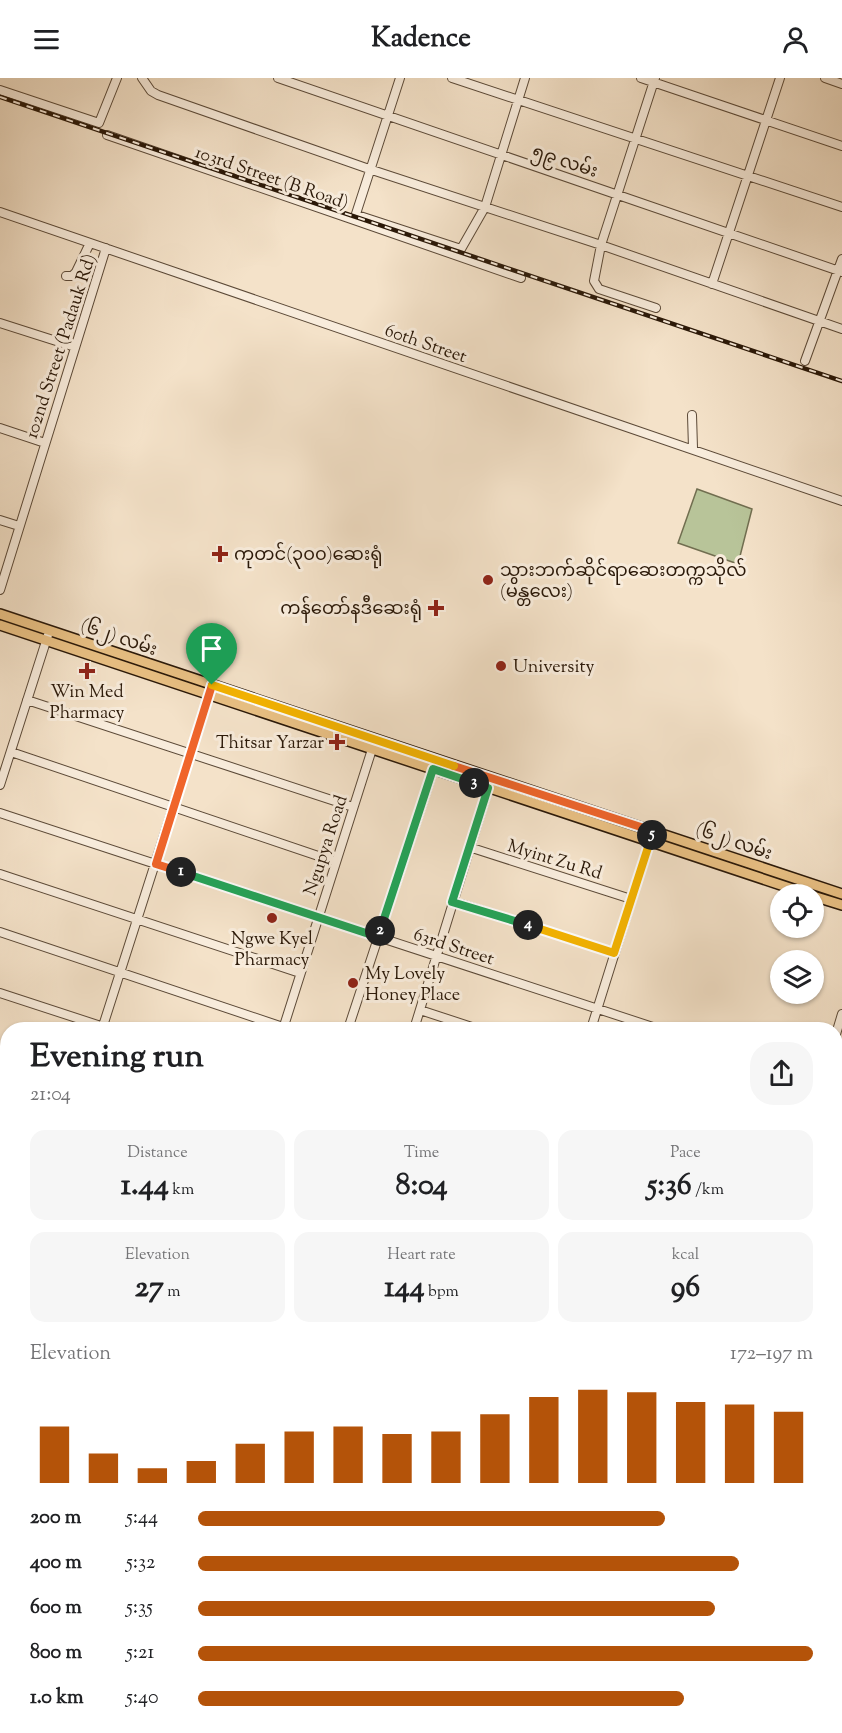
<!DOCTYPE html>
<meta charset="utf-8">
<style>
:root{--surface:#fff;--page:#f6f6f6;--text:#202124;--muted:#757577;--accent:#b45309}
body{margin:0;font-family:"Sorts Mill Goudy","Noto Sans Myanmar",serif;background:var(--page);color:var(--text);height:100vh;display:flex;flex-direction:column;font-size:22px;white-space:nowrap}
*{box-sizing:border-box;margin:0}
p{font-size:20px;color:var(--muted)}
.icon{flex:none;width:33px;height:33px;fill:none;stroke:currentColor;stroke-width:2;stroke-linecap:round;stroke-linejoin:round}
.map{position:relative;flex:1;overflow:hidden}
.side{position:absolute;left:0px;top:944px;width:843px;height:712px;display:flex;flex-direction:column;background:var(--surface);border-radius:24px 24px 0 0;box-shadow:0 2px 4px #0004}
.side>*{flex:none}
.controls{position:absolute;left:770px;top:806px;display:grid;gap:12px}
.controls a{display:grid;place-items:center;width:54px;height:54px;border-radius:50%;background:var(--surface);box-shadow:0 2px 4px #0004;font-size:30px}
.pin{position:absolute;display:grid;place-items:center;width:51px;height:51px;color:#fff;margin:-62px -26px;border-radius:50% 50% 50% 0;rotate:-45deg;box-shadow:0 0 6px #0007}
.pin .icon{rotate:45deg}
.km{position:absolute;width:30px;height:30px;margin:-15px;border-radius:50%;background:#222;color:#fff;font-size:16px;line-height:30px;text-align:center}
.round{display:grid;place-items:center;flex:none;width:63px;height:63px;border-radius:24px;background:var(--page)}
.overview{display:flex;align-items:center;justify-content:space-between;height:102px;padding:0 30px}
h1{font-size:33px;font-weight:700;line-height:45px}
.metrics{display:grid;grid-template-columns:repeat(3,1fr);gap:9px;height:102px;padding:6px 30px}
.metrics div{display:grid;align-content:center;border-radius:15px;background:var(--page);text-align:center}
.metrics b{font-size:30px;font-weight:700}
.metrics small{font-size:16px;font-weight:400}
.metrics p{font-size:16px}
.chart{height:168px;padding:12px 30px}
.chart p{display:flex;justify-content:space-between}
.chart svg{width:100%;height:108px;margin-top:6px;stroke:var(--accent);stroke-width:6}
ul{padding:0 30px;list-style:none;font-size:20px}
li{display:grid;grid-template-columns:96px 72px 1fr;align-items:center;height:45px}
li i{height:15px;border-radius:8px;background:var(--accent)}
header{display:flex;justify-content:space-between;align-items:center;height:78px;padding:0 30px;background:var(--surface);font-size:27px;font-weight:700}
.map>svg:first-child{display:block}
.green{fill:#b8c499;stroke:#716e50;stroke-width:1.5}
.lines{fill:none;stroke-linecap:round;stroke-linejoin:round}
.minor-casing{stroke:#5c4a38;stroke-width:10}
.major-casing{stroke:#2a1808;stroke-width:12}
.minor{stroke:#f8ecdc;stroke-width:8}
.major{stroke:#eac184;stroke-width:9}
.rail-casing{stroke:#2a1808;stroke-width:4.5}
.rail{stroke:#f8ecdc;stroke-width:2;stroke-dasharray:7;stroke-linecap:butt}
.split-1-casing{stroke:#fff;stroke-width:12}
.split-2-casing{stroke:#fff;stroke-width:12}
.split-3-casing{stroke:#fff;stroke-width:12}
.split-4-casing{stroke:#fff;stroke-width:12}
.split-5-casing{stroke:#fff;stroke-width:12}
.split-6-casing{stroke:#fff;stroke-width:12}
.split-7-casing{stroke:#fff;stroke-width:12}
.split-1{stroke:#f0652b;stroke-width:8}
.split-2{stroke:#22a559;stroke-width:8}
.split-3{stroke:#22a559;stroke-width:8}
.split-4{stroke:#22a559;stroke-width:8}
.split-5{stroke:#f5b400;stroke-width:8}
.split-6{stroke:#f0652b;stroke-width:8}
.split-7{stroke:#f5b400;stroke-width:8}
.poi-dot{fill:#8f2418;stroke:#f8ecdc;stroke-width:2}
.labels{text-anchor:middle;stroke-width:6;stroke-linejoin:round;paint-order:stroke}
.street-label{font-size:18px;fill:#2a1808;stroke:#f8ecdc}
.poi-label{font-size:18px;fill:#2a1808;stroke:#f8ecdc;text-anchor:start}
</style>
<header><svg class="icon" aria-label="menu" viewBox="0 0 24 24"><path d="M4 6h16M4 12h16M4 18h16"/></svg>Kadence<svg class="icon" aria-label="person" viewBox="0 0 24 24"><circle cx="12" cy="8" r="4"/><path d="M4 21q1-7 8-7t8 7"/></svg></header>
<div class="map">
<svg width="842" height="1655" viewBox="0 0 842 1655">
<rect width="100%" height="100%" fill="#f4e2c9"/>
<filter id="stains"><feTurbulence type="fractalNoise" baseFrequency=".00333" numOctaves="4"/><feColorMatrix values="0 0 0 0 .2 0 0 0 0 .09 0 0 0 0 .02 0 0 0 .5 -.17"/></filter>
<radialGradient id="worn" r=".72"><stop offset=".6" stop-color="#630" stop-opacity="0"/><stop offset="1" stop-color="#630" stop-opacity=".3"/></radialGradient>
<path class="green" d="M697,411L752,431L738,486L678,465Z"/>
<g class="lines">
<g class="minor-casing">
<path id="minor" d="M142,0L151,13L158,17L369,91L601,167L842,251
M278,0L842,194
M452,0L842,129
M641,0L842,68
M655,0L601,167L594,203L599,211L656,230
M825,0L842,6
M0,12L99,45L117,0
M107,57L354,142L400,0
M0,134L842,423
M357,137L461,171L485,129L525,0
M354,142L521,200
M66,198H72L76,194L90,165
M712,206L780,0
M0,245L75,269
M805,283L842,181
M692,337L693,370
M0,350L45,365
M0,442L19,448
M0,512L106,170
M27,622L353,729
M11,674L336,784
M0,707L48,557
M0,735L659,951
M469,769L631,821
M0,796L300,895
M452,823L614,875
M0,854L283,949
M0,915L110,951
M420,932L478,951
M102,951L211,611
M283,951L374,665
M348,951L435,687
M414,951L490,705
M591,951L653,753
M836,956L842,936
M0,997L8,999
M836,1008L842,1010
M836,1065L842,1067
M0,1095L8,1074
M0,1100L8,1103
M836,1128L842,1130
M0,1171L8,1174
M836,1188L842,1190
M0,1225L8,1228
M836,1249L842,1251
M0,1271L8,1249
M0,1285L8,1288
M836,1311L842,1313
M0,1335L8,1337
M836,1372L842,1374
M0,1380L8,1383
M0,1411L8,1388
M0,1430L8,1433
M836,1445L842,1447
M0,1472L8,1475
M836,1497L842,1499
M836,1559L842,1561
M836,1604L842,1606
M540,1648L560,1655
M697,1648L717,1655
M827,1648L842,1653
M133,1655L135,1648
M369,1655L371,1648
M630,1655L632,1648
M732,1655L734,1648"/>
</g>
<g class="major-casing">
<path id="major" d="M0,536L842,816
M0,547L808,816
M813,818L842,827
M0,1654L3,1655"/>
</g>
<use href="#minor" class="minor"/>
<use href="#major" class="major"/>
<g class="rail-casing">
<path id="rail" d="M0,19L842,303"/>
</g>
<use href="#rail" class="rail"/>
</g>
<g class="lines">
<g class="split-1-casing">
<path id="split-1" d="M181,794L156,786L212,607"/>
</g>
<g class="split-2-casing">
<path id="split-2" d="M181,794L378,859L380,853"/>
</g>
<g class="split-3-casing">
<path id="split-3" d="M380,853L433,691L474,705"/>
</g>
<g class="split-4-casing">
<path id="split-4" d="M474,705L488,710L452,824L528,847"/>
</g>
<g class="split-5-casing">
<path id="split-5" d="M528,847L614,875L652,757"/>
</g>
<g class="split-6-casing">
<path id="split-6" d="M454,688L653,753L652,757"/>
</g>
<g class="split-7-casing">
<path id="split-7" d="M212,607L454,688"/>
</g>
<use href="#split-1" class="split-1"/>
<use href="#split-2" class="split-2"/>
<use href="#split-3" class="split-3"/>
<use href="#split-4" class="split-4"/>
<use href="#split-5" class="split-5"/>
<use href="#split-6" class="split-6"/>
<use href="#split-7" class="split-7"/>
</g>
<g class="poi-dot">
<path d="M217 467h6v6h6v6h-6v6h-6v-6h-6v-6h6z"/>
<circle cx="488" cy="502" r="6"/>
<path d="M433 521h6v6h6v6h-6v6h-6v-6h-6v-6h6z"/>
<circle cx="501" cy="588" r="6"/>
<path d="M84 584h6v6h6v6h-6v6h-6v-6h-6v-6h6z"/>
<path d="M334 655h6v6h6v6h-6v6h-6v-6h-6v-6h6z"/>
<circle cx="272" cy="840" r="6"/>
<circle cx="353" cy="905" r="6"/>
</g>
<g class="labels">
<g class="street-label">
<text transform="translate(565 83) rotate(18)" y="6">၅၉ လမ်း</text>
<text transform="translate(272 99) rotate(19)" y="6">103rd Street (B Road)</text>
<text transform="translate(426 265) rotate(19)" y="6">60th Street</text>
<text transform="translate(60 268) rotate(-72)" y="6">102nd Street (Padauk Rd)</text>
<text transform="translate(119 559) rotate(19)" y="6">(၆၂) လမ်း</text>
<text transform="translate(734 763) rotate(19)" y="6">(၆၂) လမ်း</text>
<text transform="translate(325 767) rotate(-72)" y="6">Ngupya Road</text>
<text transform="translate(555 781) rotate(17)" y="6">Myint Zu Rd</text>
<text transform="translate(454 868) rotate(18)" y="6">63rd Street</text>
</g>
<g class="poi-label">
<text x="234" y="482">ကုတင်(၃၀၀)ဆေးရုံ</text>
<text x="500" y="498">သွားဘက်ဆိုင်ရာဆေးတက္ကသိုလ်<tspan x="500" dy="21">(မန္တလေး)</tspan></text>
<text x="422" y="536" text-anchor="end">ကန်တော်နဒီဆေးရုံ</text>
<text x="513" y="594">University</text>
<text x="87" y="619" text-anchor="middle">Win Med<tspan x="87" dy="21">Pharmacy</tspan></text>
<text x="324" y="670" text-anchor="end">Thitsar Yarzar</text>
<text x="272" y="866" text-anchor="middle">Ngwe Kyel<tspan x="272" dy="21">Pharmacy</tspan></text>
<text x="365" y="901">My Lovely<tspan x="365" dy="21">Honey Place</tspan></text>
</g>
</g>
<rect width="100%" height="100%" filter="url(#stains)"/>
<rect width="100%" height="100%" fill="url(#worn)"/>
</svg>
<div class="controls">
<a><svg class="icon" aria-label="locate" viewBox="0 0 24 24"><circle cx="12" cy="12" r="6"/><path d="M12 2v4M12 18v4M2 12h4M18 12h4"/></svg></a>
<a><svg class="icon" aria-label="layers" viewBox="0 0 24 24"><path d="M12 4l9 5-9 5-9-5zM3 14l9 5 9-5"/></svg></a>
</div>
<div class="pin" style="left:212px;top:607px;background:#1e9e55"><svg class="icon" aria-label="arrive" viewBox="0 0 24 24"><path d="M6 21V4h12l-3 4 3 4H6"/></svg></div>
<b class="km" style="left:181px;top:794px">1</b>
<b class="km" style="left:380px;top:853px">2</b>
<b class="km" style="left:474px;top:705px">3</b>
<b class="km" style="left:528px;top:847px">4</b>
<b class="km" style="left:652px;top:757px">5</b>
<section class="side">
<div class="overview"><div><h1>Evening run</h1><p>21:04</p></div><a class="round"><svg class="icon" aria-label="share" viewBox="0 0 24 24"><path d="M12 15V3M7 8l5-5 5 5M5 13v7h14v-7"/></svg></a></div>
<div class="metrics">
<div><p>Distance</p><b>1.44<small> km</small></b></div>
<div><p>Time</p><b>8:04</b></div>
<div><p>Pace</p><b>5:36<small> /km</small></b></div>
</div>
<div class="metrics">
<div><p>Elevation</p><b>27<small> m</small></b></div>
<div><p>Heart rate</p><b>144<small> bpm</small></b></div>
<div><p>kcal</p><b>96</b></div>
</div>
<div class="chart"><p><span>Elevation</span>172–197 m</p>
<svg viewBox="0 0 160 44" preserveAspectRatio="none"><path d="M5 44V21M15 44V32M25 44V38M35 44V35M45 44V28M55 44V23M65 44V21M75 44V24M85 44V23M95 44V16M105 44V9M115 44V6M125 44V7M135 44V11M145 44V12M155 44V15"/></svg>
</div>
<ul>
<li><b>200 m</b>5:44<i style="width:76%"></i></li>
<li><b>400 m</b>5:32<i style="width:88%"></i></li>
<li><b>600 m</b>5:35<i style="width:84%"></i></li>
<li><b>800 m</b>5:21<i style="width:100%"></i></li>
<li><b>1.0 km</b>5:40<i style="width:79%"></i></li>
</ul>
</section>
</div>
